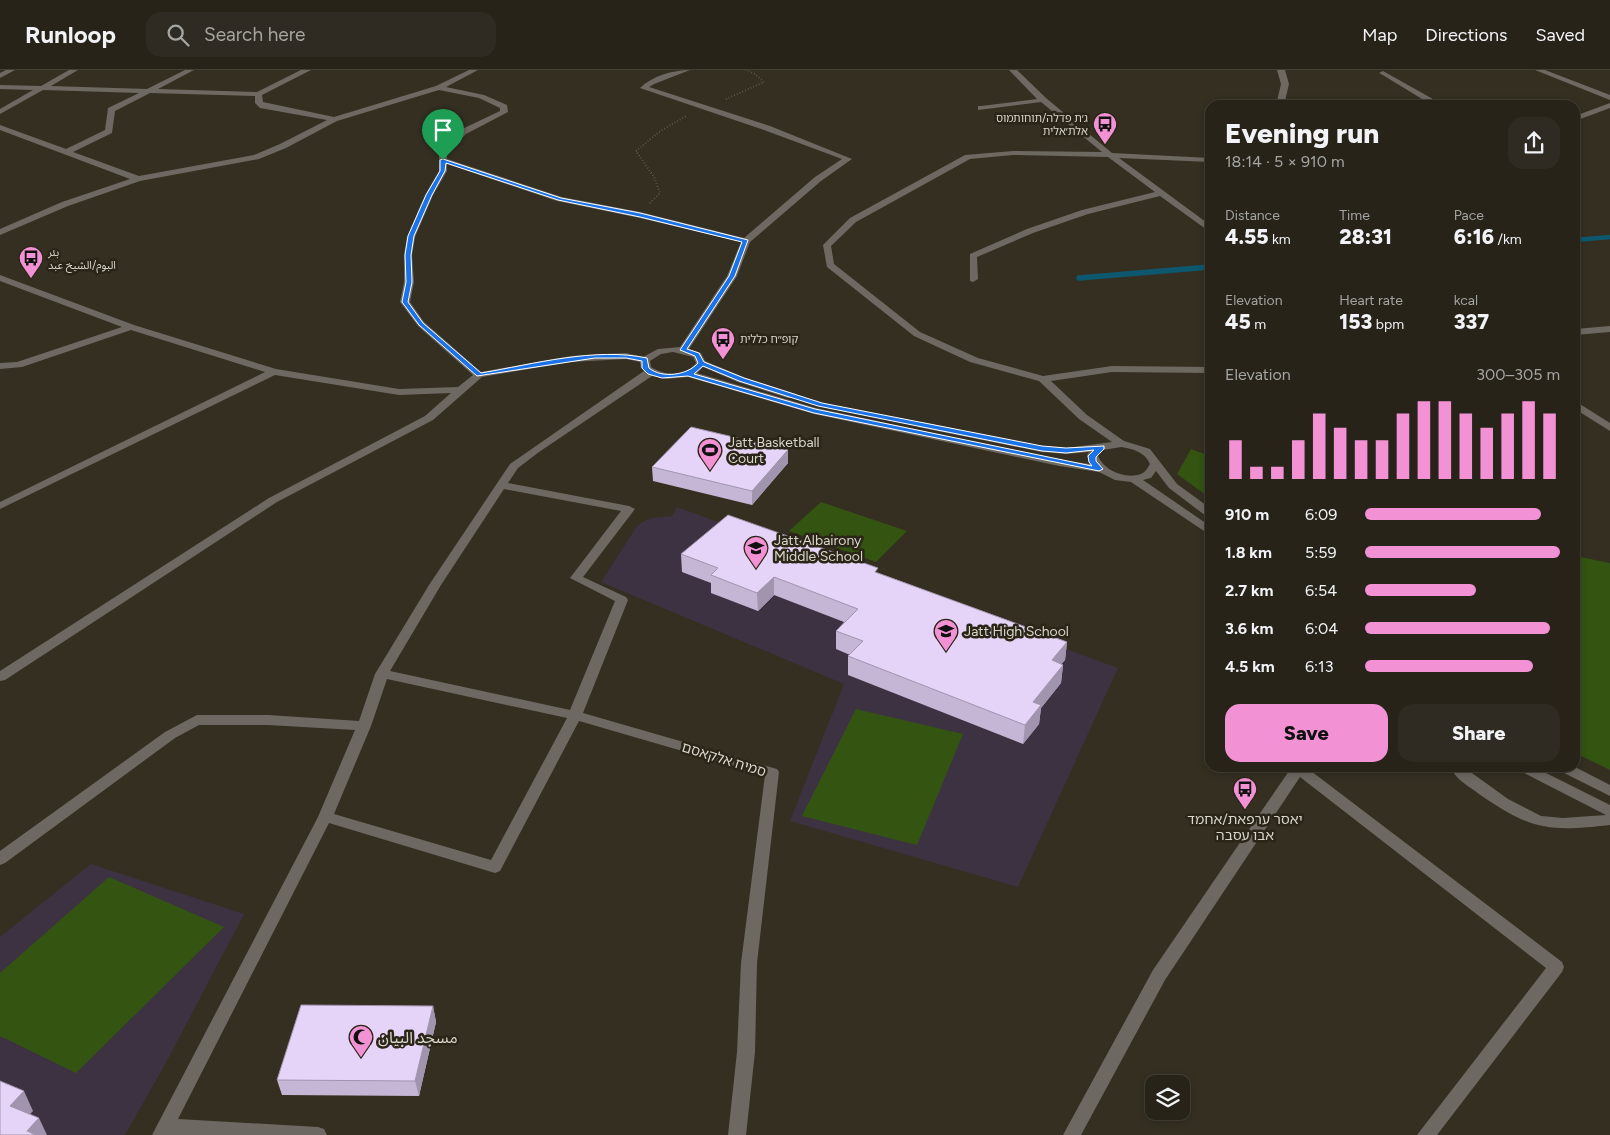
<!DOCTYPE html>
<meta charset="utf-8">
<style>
:root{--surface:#272319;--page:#2f2b22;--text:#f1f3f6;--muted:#a4a4a2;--line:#434038;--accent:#f391d5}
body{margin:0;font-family:Figtree,"Noto Sans Arabic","Noto Sans Hebrew",sans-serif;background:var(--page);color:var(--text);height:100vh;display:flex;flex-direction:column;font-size:19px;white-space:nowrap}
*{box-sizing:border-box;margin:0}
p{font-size:16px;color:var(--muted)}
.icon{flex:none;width:28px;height:28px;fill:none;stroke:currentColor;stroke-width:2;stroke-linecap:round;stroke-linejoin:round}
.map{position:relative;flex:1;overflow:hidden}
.drawer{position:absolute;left:1205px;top:30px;width:375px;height:672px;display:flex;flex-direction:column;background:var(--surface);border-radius:15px;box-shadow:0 2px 8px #0003,0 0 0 1px var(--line)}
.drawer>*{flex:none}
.buttons{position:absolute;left:1145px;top:1005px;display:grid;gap:10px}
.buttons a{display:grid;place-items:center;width:45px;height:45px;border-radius:10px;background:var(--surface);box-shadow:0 2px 8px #0003,0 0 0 1px var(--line);font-size:25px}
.pin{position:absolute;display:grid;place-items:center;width:42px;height:42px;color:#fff;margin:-51px -21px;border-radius:50% 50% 50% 0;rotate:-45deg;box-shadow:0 0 5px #0007}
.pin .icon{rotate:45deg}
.round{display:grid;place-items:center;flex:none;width:52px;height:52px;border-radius:15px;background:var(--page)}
.head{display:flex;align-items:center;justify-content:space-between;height:85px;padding:0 20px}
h1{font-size:28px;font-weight:800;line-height:38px}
.figures{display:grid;grid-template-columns:repeat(3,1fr);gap:8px;height:85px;padding:5px 20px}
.figures div{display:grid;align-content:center}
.figures b{font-size:21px;font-weight:800}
.figures small{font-size:14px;font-weight:400}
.figures p{font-size:14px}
.chart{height:140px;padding:10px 20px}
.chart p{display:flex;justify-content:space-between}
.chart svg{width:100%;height:90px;margin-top:5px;stroke:var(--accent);stroke-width:6}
.action{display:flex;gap:10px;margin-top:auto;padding:10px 20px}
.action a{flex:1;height:58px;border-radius:15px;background:var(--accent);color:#111;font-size:20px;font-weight:800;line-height:58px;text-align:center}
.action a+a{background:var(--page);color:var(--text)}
ul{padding:0 20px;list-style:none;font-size:16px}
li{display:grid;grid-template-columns:80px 60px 1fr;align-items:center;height:38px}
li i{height:12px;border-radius:6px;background:var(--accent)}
header{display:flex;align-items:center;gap:30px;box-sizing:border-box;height:70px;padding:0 25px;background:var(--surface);border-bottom:1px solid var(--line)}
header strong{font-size:24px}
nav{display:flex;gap:28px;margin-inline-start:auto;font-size:18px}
.search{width:350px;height:45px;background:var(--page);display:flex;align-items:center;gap:12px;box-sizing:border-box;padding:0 18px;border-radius:15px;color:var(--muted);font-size:19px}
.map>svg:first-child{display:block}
.education{fill:#3d3242}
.green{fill:#345411}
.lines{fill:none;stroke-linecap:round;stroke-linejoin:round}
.stream-far1{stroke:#0d586f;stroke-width:4.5}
.stream{stroke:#0d586f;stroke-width:5.5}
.path{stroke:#777367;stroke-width:2;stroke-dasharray:0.5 2.5;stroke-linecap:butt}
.minor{fill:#6e6862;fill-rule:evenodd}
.wall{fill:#c5b6d5}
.shaded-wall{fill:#a094ae}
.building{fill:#e5d4f8;stroke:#a094ae}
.route{fill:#1a73e8;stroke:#fff;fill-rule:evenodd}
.labels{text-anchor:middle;stroke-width:5;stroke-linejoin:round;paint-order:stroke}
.far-poi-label{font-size:11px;fill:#d8d5cc;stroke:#2a2517;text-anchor:start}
.poi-label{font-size:14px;fill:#d8d5cc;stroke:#2a2517;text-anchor:start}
.street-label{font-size:14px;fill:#d8d5cc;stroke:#2a2517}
.near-poi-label{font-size:16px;fill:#d8d5cc;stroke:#2a2517;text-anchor:start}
</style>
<header>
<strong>Runloop</strong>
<div class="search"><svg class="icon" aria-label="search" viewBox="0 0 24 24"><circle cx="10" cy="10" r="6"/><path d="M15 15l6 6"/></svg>Search here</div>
<nav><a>Map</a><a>Directions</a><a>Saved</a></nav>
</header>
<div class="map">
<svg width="1610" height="1065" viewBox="0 0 1610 1065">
<rect width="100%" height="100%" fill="#342f21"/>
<path class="education" d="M677,437L1118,598L1018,817L790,751L844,614L601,512L637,456L644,451L653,448L672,446Z
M91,794L244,844L168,989L125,1065H0V867Z"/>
<path class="green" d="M1191,379L1210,386V428L1177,404Z
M821,432L907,461L876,492L789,461Z
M1575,486L1610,493V700L1575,683Z
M856,639L963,664L917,775L802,746Z
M109,807L224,857L76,1003L0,966V903Z"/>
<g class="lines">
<path class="stream-far1" d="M1575,170L1610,167"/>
<path class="stream" d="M1079,208L1210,197"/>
<path class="path" d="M726,29L764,12L755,4L746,0
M650,133L660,123L654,107L636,81L659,62L686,46"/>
<path class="minor" d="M6,0H15L0,8V3Z
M69,0H78L51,16L147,19L185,0H194L158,19L257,22L301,0H311L262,25L263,32L334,47L436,16L469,0H478L446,17L484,25L507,35L508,42L466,64L447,83V89L562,127L640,142L744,168L815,107L842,89L764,60L640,18C652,6 673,0 690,0L654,14L649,17L770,56L852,89L821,111L750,172L737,206L689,279L701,283L705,291L746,308L796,324L797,326L796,328H788L738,312L703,297L697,303L816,338L1059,390L1090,394L1087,385L1089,382L1066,384L1042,382L918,357L917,355L922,352L1042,376L1066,378L1112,372L1079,349L1039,311L970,292L914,266L827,197L823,175L850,148L965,85L1013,81L1102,82L1041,32L978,40V36H981L1037,29L1009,0H1017L1046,28L1112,83L1210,88V92L1119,88L1210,155V162L1160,126L1088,144L1033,163L977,187L978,209L973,212L970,211V184L1027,159L1082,140L1155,122L1108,87L1013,85L970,89L856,152L831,176L834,194L920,262L978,288L1043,306L1112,296L1210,297V303L1112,302L1051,311L1087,345L1124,371L1150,379L1177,414L1210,438V447L1206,446L1169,418L1156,401L1151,408L1143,410L1210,456V465L1131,412L1115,410L1099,402L1059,396L814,344L688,307L667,309L652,306L539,382L518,398L508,413L629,436L635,439L583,507L626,527L628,530L583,643L777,699L779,702L757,893L755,982L746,1065H728L737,982L741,893L765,705L579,651L500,801L495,803L329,753L178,1049L318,1057L324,1059L327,1065H152L318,747L355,660L268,655H199L175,668L5,793L0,795V781L165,662L197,645H268L359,651L375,604L429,515L510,394L644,301L641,298L640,292L626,289L571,292L482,307L433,350L277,432L5,610L0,611V601L269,428L425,346L451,323L399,325L275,305L0,439V432L265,302L131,260L22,297L0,299V293L17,292L122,257L0,211V205L134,255L276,299L399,319L458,317L473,305L418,256L400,232L404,212V185L407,167L425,125L439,101V82L460,60L500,41V38L479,28L439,20L337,51L286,78L259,89L140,111L68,136L0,165V159L62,132L130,109L0,60V55L66,79L105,60L108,38L139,23L43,20L0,44V39L33,20L0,19V15L41,16ZM150,23L255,26V33L260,38L327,50L280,74L254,85L139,106L73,82L112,63L115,41ZM447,94L557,131L640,148L741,172L727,206L680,277L658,279L643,287L626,283L571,286L481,302L424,252L410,232L414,212L412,185L415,167L433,125L447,101ZM673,282L693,287L696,293C685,307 665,306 651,297L650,291L661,284ZM1121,377C1133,379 1145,382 1150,394C1148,397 1146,401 1143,403C1128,411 1102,400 1098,385L1103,380ZM504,419L621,441L570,508L615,531L570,640L390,601L441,515ZM387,609L567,648L491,790L334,744L371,656Z
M1277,0H1285L1289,14L1284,35H1276L1281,14Z
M1535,0H1545L1610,25V30Z
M1383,1L1440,33L1441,35H1432L1381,4L1379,3Z
M1610,33V38L1575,51V46Z
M1610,256V262L1575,265V259Z
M1575,331L1610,353V361L1575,339Z
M1575,697L1610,715V726L1560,701L1558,698Z
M1291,698H1307L1562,892L1564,897L1562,902L1437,1065H1417L1546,898L1300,707L1165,910L1081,1065H1063L1153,900Z
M1451,698H1465L1508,729L1541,746L1563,748L1606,745L1520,701L1518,698H1536L1610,735V755C1548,762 1531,760 1479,724C1469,716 1456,710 1451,698Z"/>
</g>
<path class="wall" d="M788,393L752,435L653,411L652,397Z
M681,484L878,503L1067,572L1065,590L1061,594L1063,595L1061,613L1041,638L1039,654L1023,674L848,605V586L850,585L836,579V561L844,552L774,525L758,541L711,523V513L682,502Z
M433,936L436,952L419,1026L282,1025L277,1010Z"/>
<path class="shaded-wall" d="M788,380V393L752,435V421Z
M774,507V525L758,541L757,523Z
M1067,572L1065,590L1049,609L1052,590Z
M1063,595L1061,613L1041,638L1039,654L1023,674L1025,655L1033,632Z
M433,936L436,952L419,1026L415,1011Z
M24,1021L33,1041L19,1056L10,1036Z
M39,1048L47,1065H28L27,1061Z"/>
<path class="building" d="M691,357L788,380L752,421L652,397Z
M728,445L878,498L875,502L1067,572L1052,590L1063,595L1033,632L1041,635L1025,655L848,586L863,571L836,561L858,539L774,507L757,523L711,505L718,498L681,484Z
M301,935L433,936L415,1011L277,1010Z
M0,1011L24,1021L10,1036L39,1048L27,1061L36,1065H0Z"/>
<path class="route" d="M443,89L561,128L640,143L748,170L735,206L687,279L699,283L704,292L744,308L822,333L1042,376L1066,378L1104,376V379L1096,387V391L1103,399L1099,401L814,343L688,306L662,308L648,304L642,298V291L626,288H595L477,306L419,255L402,232L406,212L405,185L408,166L426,125L440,101V90ZM446,93L558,130L640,147L742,172L729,206L680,280L695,286L698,293C688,305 662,309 649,298L647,288C595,277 534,294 481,303L423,253L408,232L412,212L411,185L414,166L432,125L445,101ZM703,296L739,311L818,336L1042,381L1066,383L1094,380L1088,386L1089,392L1092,396L815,339L694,304Z"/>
<defs>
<g id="bus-pin" transform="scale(1.25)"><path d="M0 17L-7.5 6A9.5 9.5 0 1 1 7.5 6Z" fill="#f391d5" stroke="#2a2517"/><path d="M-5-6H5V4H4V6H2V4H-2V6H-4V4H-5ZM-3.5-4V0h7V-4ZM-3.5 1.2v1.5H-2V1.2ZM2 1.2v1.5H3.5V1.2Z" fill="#111"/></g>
<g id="stadium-pin" transform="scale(1.25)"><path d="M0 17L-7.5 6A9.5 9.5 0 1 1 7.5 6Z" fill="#f391d5" stroke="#2a2517"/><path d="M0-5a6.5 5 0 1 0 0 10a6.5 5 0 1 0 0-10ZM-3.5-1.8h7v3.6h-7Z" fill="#111"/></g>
<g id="school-pin" transform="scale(1.25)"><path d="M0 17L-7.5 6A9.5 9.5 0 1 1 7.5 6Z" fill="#f391d5" stroke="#2a2517"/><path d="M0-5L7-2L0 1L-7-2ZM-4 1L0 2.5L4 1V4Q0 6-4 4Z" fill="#111"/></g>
<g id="mosque-pin" transform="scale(1.25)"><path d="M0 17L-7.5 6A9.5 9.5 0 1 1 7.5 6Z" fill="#f391d5" stroke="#2a2517"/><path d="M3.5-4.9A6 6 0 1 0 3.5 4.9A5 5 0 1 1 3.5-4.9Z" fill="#111"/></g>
</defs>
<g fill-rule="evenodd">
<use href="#bus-pin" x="1105" y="54"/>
<use href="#bus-pin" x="31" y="188"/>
<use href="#bus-pin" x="723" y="269"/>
<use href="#stadium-pin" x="710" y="380"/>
<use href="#school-pin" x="756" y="478"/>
<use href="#school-pin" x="946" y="561"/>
<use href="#bus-pin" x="1245" y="719"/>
<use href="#mosque-pin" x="361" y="967"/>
</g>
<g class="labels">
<g class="far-poi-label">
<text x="1088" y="52" text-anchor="end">ג׳ת פדלה/תוחותמוס<tspan x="1088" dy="13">אלת׳אלית</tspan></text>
<text x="48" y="186">بئر<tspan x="48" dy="13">البوم/الشيخ عبد</tspan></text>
<text x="740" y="273">קופ״ח כללית</text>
</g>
<g class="poi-label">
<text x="728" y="377">Jatt Basketball<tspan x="728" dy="16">Court</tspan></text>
<text x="774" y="475">Jatt Albairony<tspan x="774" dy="16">Middle School</tspan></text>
<text x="964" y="566">Jatt High School</text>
<text x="1245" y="754" text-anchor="middle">יאסר ערפאת/אחמד<tspan x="1245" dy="16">אבו עסבה</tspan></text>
</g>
<g class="street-label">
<text transform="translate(724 689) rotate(17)" y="5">סמיח אלקאסם</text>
</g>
<g class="near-poi-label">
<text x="378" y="973">مسجد البيان</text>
</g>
</g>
</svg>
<div class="buttons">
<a><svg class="icon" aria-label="layers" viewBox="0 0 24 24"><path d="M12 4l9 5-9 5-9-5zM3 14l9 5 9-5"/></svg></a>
</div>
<div class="pin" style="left:443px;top:90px;background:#1e9e55"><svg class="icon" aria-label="arrive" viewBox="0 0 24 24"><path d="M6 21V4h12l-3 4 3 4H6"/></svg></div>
<section class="drawer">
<div class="head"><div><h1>Evening run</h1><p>18:14 · 5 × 910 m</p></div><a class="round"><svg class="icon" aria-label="share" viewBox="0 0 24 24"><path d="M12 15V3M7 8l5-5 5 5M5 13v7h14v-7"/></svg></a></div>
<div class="figures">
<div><p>Distance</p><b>4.55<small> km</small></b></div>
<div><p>Time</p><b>28:31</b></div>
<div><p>Pace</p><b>6:16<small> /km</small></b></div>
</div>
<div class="figures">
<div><p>Elevation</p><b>45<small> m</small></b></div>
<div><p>Heart rate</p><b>153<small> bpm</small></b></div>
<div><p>kcal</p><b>337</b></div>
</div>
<div class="chart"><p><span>Elevation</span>300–305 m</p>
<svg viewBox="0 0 160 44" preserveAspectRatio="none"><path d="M5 44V25M15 44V38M25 44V38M35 44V25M45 44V12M55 44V19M65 44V25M75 44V25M85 44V12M95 44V6M105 44V6M115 44V12M125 44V19M135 44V12M145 44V6M155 44V12"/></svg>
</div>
<ul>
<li><b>910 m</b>6:09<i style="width:90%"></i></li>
<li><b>1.8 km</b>5:59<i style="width:100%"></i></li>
<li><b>2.7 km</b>6:54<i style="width:57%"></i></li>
<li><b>3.6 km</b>6:04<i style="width:95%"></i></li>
<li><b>4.5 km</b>6:13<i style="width:86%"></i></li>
</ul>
<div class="action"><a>Save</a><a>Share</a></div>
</section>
</div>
